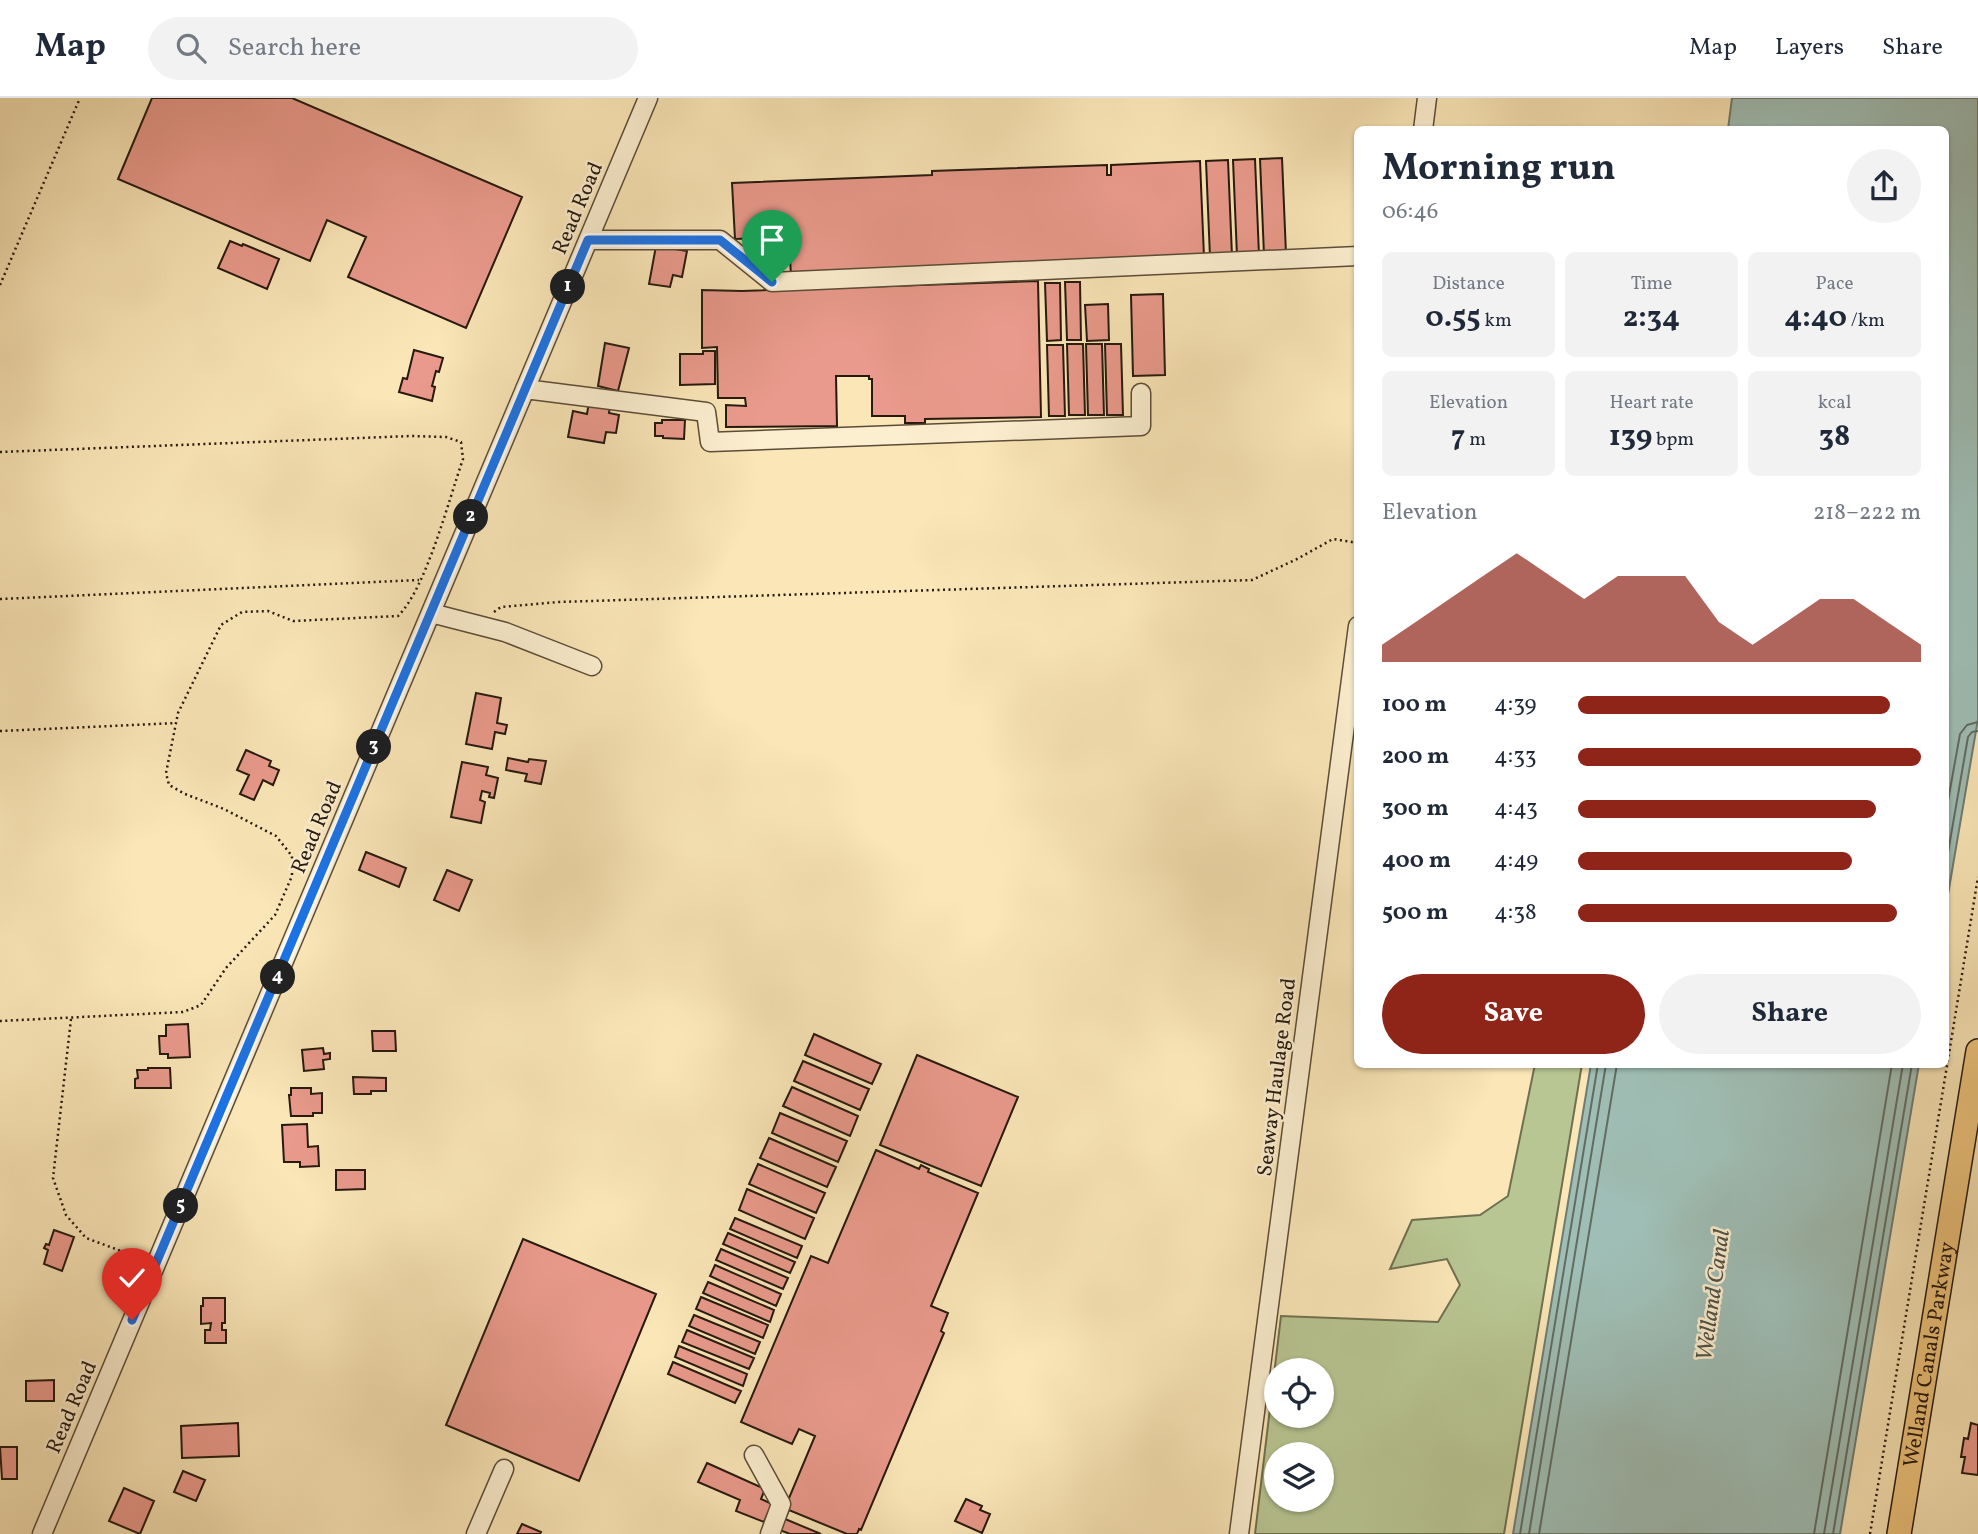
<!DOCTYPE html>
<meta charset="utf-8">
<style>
:root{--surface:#fff;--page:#f2f2f3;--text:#1f2937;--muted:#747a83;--line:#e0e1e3;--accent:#8f2418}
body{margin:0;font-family:Vollkorn,serif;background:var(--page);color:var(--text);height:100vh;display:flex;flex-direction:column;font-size:26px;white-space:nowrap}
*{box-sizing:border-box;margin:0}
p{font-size:23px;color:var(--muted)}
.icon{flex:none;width:38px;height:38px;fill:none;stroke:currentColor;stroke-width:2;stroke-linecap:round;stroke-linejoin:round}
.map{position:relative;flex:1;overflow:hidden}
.drawer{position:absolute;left:1354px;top:28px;width:595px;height:942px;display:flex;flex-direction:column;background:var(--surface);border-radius:10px;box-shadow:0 2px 5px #0004}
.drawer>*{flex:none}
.buttons{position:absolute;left:1264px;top:1260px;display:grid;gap:14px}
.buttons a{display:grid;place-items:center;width:70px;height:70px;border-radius:50%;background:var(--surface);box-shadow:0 2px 5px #0004;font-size:35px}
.pin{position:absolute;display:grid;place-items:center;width:60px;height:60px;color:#fff;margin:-72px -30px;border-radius:50% 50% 50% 0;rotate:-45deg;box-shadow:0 0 7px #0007}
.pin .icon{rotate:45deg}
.km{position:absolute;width:35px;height:35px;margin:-18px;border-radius:50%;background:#222;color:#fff;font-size:19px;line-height:35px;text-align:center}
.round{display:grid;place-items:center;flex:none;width:74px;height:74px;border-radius:37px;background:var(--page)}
.headline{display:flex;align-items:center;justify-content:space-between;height:119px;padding:0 28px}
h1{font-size:38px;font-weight:700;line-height:52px}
.metrics{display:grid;grid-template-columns:repeat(3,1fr);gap:10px;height:119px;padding:7px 28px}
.metrics div{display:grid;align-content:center;border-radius:10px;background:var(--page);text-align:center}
.metrics b{font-size:30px;font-weight:700}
.metrics small{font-size:19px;font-weight:400}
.metrics p{font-size:19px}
.chart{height:196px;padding:14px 28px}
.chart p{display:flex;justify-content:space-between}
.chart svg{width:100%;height:126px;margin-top:7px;fill:var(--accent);opacity:.7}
.action{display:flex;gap:14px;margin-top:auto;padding:14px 28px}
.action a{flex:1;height:80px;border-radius:42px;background:var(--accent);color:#fff;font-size:28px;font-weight:700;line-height:80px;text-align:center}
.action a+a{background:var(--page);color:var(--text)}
ul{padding:0 28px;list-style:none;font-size:23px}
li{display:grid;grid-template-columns:112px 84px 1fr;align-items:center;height:52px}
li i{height:18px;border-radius:9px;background:var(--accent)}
header{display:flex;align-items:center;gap:42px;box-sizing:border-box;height:98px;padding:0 35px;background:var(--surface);border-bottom:2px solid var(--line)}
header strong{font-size:33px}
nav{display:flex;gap:38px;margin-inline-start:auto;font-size:24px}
.search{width:490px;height:63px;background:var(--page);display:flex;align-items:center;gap:18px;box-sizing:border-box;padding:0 24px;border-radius:38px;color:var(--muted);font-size:26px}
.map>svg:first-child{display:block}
.green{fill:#b8c693;stroke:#6f7050;stroke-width:2;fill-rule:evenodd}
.water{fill:#9fbeb5;stroke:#6f7c72;stroke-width:2}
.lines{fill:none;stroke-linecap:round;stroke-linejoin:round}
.shore{stroke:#626c62;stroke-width:2}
.building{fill:#ea9a8c;stroke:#26190e;stroke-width:2}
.minor-casing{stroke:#5b4c38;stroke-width:21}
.major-casing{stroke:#26190e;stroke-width:26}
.path{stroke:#26190e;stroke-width:2.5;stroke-dasharray:2 3.5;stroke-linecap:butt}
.minor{stroke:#fcefd0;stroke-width:18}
.major{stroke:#edc37c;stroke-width:23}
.route-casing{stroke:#fff;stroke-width:14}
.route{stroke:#1a73e8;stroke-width:9}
.labels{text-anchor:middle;stroke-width:5;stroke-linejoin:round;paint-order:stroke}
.street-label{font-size:21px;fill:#26190e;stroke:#fcefd0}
.water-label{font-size:23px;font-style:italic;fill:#505348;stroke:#fcefd0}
</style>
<header>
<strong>Map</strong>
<div class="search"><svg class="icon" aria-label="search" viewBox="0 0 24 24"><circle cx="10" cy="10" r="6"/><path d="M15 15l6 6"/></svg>Search here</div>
<nav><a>Map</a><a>Layers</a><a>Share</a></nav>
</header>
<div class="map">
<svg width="1978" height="1436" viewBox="0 0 1978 1436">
<rect width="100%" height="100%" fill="#fae6b7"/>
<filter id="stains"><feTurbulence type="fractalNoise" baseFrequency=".00286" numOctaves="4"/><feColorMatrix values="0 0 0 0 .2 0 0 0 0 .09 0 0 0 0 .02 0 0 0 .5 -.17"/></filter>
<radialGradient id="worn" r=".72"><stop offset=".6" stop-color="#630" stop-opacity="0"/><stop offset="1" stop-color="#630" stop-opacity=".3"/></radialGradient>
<path class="green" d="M1535,966H1582L1504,1436H1255L1281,1218L1438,1224L1460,1187L1447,1161L1390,1171L1412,1122L1480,1117L1508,1098ZM1276,1272H1321V1318H1276ZM1276,1356H1321V1402H1276Z"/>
<path class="water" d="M1732,0H1978V621L1946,808V32L1728,31Z
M1591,966H1919L1840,1436H1513Z"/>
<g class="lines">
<path class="shore" d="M1946,714L1960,636L1967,627L1978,624
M1946,766L1968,639L1972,634L1978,633
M1520,1436L1598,966
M1529,1436L1606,966
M1539,1436L1617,966
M1814,1436L1892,966
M1824,1436L1903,966
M1833,1436L1912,966"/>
</g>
<path class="building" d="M152,0H292L522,99L466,230L348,179L366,139L327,122L310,163L118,81Z
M1282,60L1286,156L1264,157L1260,61Z
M1255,61L1259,157L1237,158L1233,62Z
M1228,62L1232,158L1210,159L1206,63Z
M1200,63L1204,159L791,179L789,139L735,141L732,85L932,77V73L1107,67V77H1111V67Z
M230,143L242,148L243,146L279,161L267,191L218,170Z
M656,148L687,153L682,179L673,177L670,189L649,186Z
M1038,183L1041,319L925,321V325H905V318H872V281H869V278H836L837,328L726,329V307L746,308L745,300H718L717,249L702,250V192L742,193Z
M1065,184H1080L1081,242H1067Z
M1045,185H1060L1061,242L1047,243Z
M1163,196L1165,277L1133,278L1131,197Z
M1108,206L1109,242L1087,243L1085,207Z
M605,245L629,250L618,293L598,288Z
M1067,246H1083L1085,317H1069Z
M1086,246H1102L1104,317H1088Z
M1105,246H1121L1123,317H1107Z
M1047,247H1063L1065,318H1049Z
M414,252L443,260L439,274L436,273L432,288L435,289L432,303L399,294L403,280L407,281Z
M703,253H715V286L680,287V256H703Z
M589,304L610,308L609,315L619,317L616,335L606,334L604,345L568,339L573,313L587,316Z
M662,322H685L684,341L663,340V338H655V325H662Z
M476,595L501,600L497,625L507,627L505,636L495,634L492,651L466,646Z
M246,652L271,663L269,668L279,672L273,687L263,682L254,702L240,696L249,677L237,672Z
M508,660L528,664L529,661L546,663L541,686L525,683L527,676L506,672Z
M462,664L488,669L486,677L498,680L494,700L489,699L490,695L482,693L480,702L485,704L481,725L451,719Z
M366,754L406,770L399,789L359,772Z
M447,772L472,782L459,813L434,802Z
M188,926L190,959L168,960V956H160L159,938H166V927Z
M372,933H395L396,953H373Z
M814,936L881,966L872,986L805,957Z
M323,950L324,956L330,955V961L323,962L324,971L304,973L302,952Z
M917,957L1018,999L981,1088L880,1047Z
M803,963L869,991L860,1012L794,983Z
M148,970H170L171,990H135V981L138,980L137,972H148Z
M353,979L386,980V993H371V996H354Z
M792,989L858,1018L850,1038L783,1008Z
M291,990H311V996L322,995V1015H313V1018H291L289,997H291Z
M780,1015L847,1043L838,1064L772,1035Z
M307,1026L308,1049L318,1048L319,1068L300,1069V1064H284L282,1027Z
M769,1040L836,1069L827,1089L760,1060Z
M876,1052L919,1071L921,1067L929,1071L928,1074L978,1095L931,1208L948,1215L941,1233L944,1235L861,1432L859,1431L857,1436H847L789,1412L785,1421L821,1436H790L780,1432L774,1436L815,1338L799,1331L792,1346L741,1324L811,1158L828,1165Z
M758,1066L825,1095L816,1115L749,1086Z
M336,1072H365V1091L336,1092Z
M747,1091L814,1120L805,1141L739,1112Z
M735,1120L802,1148L797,1160L730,1131Z
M54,1132L74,1139L62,1173L44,1166L48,1152L44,1150L46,1146L49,1147Z
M728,1135L795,1164L790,1175L723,1146Z
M523,1141L656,1196L579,1383L446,1327Z
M721,1151L788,1180L783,1191L716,1162Z
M715,1167L781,1196L776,1208L710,1178Z
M708,1184L774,1212L770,1224L703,1195Z
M701,1199L768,1227L763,1240L696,1211Z
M203,1200H225V1225H222V1232H226V1245H205V1232H210L211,1225L201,1226V1208H203Z
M694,1217L760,1244L755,1256L689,1228Z
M687,1232L754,1260L749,1271L682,1244Z
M679,1248L747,1276L743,1288L675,1259Z
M673,1264L741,1293L735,1305L668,1276Z
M54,1282V1303H26V1283Z
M238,1325L239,1358L182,1360L181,1328Z
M1971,1325L1978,1327V1377L1962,1375L1965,1359H1961L1964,1340L1968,1341Z
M0,1349H17V1381H2Z
M707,1365L765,1391L761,1401L772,1406L764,1424L736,1413L740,1402L698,1384Z
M183,1373L205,1382L196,1403L174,1394Z
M124,1390L154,1403L140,1436L109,1423Z
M966,1401L982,1408L980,1412L990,1416L982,1435L955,1423Z
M522,1426L541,1434L540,1436H517Z"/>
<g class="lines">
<g class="minor-casing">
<path id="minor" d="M1423,32L1427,0
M588,142H720L772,184L1358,158
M525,291L706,314L710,344L1141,328V295
M431,515L505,534L592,568
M754,1357L781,1406L770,1436
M42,1436L648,0
M476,1436L504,1371
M1239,1436L1358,528"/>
</g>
<g class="major-casing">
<g id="major">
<path id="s1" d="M1899,1436L1978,953"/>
</g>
</g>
<path class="path" d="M0,187L80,0
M0,354L411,338L446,339L461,344L463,361C449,401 426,491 398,518L293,523L268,513L242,514L221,527L178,615L166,675L169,687L185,696L224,711L276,738L292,758V778L275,817L226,870L201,907L183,914L0,923
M0,501L419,482
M494,514L501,509L559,504L1252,482L1297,461L1333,441L1358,445
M0,633L176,625
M71,921L53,1080L66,1117L86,1140L140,1160
M1870,1436L1978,779"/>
<use href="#minor" class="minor"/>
<use href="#major" class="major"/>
</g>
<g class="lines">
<g class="route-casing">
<path id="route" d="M132,1222L588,142H720L772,184"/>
</g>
<use href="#route" class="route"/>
</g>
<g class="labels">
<g class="street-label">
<text transform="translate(577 110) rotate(-67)" y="7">Read Road</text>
<text transform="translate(316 729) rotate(-67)" y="7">Read Road</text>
<text transform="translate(1276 979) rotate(-83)" y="7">Seaway Haulage Road</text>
<text dy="7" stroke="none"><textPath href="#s1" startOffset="182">Welland Canals Parkway</textPath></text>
<text transform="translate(71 1309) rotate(-67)" y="7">Read Road</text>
</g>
<g class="water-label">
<text transform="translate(1712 1197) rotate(-82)" y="8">Welland Canal</text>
</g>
</g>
<rect width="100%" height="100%" filter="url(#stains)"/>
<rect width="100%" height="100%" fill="url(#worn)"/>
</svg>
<div class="buttons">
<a><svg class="icon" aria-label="locate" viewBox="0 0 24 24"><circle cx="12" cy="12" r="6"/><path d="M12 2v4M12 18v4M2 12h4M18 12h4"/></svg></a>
<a><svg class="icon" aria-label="layers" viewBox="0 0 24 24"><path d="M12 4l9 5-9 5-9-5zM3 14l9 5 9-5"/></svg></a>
</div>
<div class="pin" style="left:772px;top:184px;background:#1e9e55"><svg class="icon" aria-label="arrive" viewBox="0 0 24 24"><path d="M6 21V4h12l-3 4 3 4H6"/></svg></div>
<div class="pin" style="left:132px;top:1222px;background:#d93025"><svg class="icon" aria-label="check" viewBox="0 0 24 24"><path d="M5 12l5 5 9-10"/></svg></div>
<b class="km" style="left:568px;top:189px">1</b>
<b class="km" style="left:471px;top:419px">2</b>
<b class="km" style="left:374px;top:649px">3</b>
<b class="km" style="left:278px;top:879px">4</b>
<b class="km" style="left:181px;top:1108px">5</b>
<section class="drawer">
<div class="headline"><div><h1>Morning run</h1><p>06:46</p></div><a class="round"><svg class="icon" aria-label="share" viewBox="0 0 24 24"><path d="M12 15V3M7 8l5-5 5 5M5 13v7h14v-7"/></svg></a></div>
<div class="metrics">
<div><p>Distance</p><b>0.55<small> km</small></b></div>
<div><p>Time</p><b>2:34</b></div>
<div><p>Pace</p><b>4:40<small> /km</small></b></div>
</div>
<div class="metrics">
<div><p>Elevation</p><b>7<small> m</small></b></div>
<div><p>Heart rate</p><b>139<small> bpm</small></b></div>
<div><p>kcal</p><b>38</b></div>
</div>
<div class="chart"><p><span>Elevation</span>218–222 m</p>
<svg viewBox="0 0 160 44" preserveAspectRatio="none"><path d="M0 44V38L10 30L20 22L30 14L40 6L50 14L60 22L70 14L80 14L90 14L100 30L110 38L120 30L130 22L140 22L150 30L160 38V44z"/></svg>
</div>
<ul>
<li><b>100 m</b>4:39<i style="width:91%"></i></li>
<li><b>200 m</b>4:33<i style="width:100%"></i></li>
<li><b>300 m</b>4:43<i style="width:87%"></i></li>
<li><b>400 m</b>4:49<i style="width:80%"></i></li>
<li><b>500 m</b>4:38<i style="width:93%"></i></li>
</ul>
<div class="action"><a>Save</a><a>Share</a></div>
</section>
</div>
